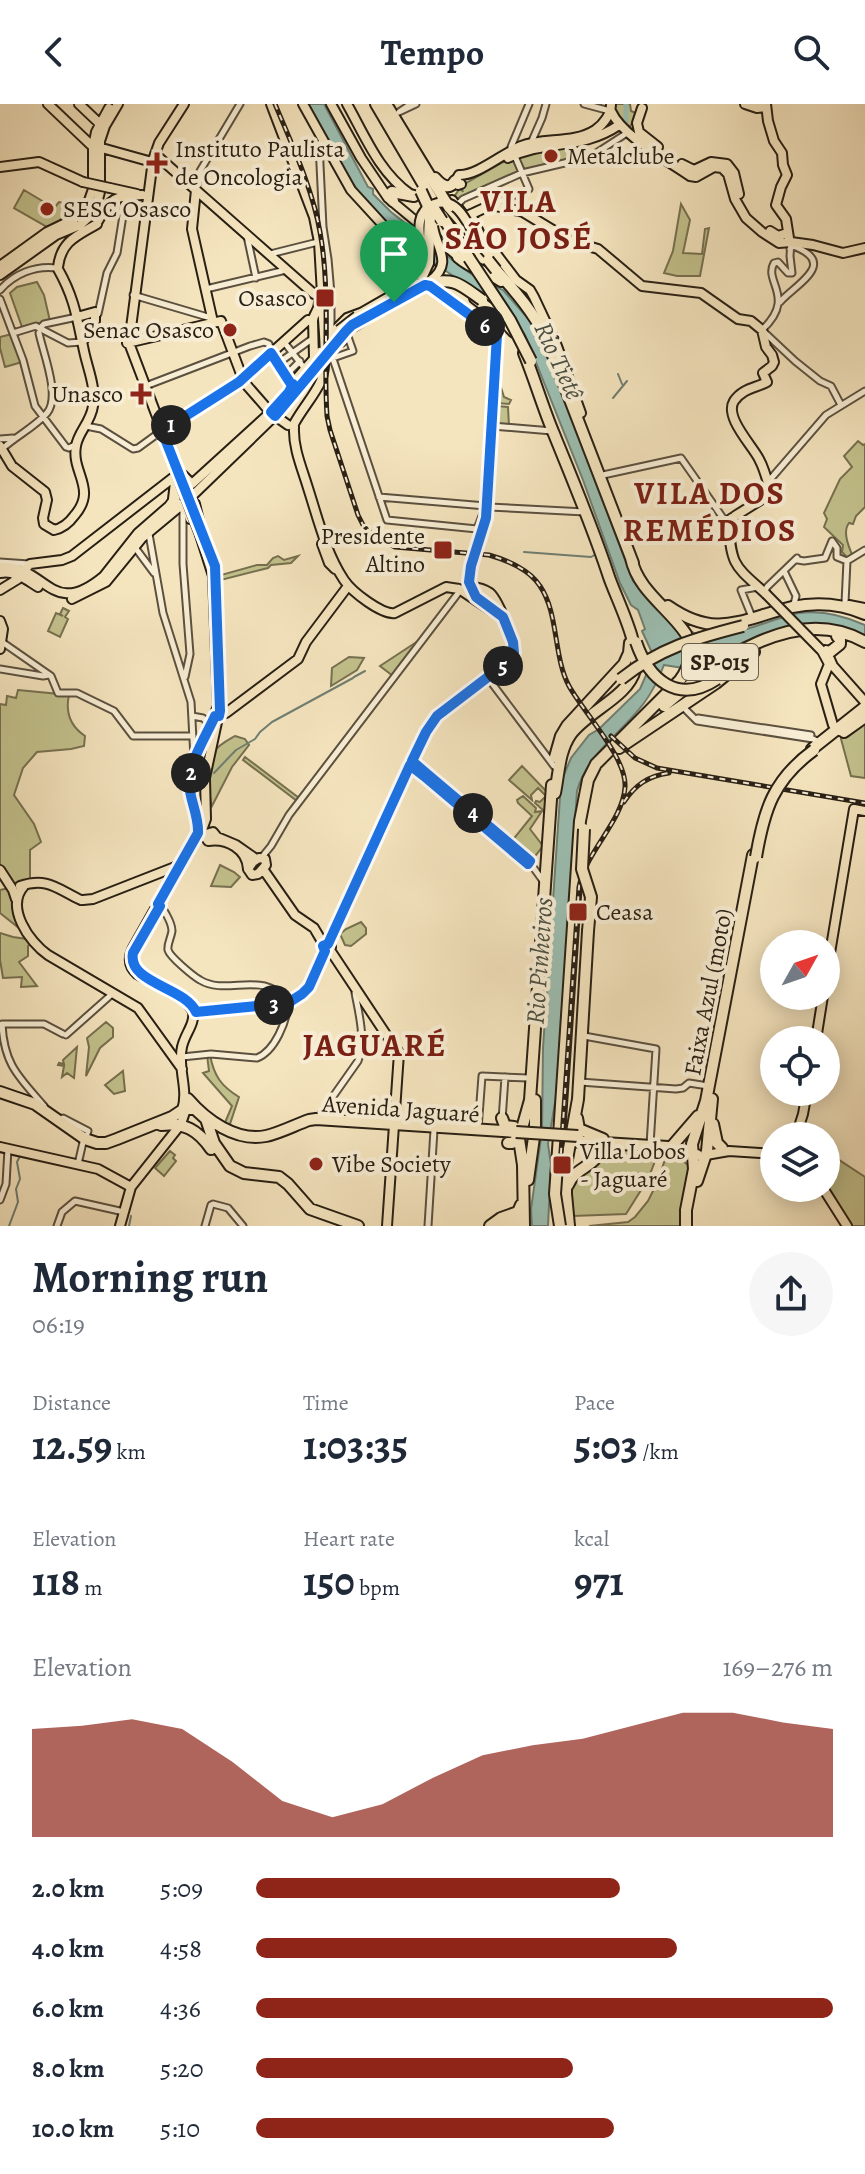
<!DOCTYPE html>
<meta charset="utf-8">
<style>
:root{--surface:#fff;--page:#f6f6f7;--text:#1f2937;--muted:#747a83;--accent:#8f2418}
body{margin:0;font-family:Alegreya,serif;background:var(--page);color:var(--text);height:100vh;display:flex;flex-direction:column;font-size:30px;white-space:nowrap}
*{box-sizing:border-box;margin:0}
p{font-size:26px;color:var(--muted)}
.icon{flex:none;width:44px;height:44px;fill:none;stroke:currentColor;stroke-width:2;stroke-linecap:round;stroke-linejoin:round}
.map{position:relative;height:1122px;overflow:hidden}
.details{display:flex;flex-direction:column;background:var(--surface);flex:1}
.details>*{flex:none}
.needle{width:52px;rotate:50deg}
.fabs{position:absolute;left:760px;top:826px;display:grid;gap:16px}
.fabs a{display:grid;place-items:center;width:80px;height:80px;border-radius:50%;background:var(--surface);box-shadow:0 4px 20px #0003;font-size:40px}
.pin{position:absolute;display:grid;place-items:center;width:68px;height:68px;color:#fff;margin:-82px -34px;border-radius:50% 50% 50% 0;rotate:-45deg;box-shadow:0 0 8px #0007}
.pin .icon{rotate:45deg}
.km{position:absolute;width:40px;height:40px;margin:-20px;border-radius:50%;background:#222;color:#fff;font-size:22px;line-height:40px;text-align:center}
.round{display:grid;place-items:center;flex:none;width:84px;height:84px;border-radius:42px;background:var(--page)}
.head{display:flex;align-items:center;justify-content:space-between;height:136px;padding:0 32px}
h1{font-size:44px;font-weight:700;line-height:60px}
.figures{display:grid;grid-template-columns:repeat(3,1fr);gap:12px;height:136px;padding:8px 32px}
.figures div{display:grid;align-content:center}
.figures b{font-size:40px;font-weight:700}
.figures small{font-size:22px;font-weight:400}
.figures p{font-size:22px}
.chart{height:224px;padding:16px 32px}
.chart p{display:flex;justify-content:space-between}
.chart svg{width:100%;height:144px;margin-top:8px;fill:var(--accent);opacity:.7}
ul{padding:0 32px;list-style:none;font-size:26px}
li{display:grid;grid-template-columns:128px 96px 1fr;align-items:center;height:60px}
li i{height:20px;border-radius:10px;background:var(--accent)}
header{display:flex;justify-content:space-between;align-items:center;height:104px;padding:0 32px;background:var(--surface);font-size:36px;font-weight:700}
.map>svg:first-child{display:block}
.green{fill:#c3c28d;stroke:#767050;stroke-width:2}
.water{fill:#9cbfb2;stroke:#6e7f73;stroke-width:2}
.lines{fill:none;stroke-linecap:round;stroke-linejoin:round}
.stream{stroke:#6e7f73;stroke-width:2}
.river{stroke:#9cbfb2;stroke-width:5}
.minor-casing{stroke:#5b503f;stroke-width:9}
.major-casing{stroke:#281f14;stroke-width:12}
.highway-casing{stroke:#281f14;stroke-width:14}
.minor{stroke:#f8eed5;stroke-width:5}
.major{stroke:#f5e5bf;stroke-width:8}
.highway{stroke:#f5e5bf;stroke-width:10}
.rail-casing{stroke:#281f14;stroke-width:5}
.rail{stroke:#f8eed5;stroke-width:2;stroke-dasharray:6;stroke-linecap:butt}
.major-bridge-casing{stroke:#281f14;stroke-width:12;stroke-linecap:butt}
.highway-bridge-casing{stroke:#281f14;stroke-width:14;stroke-linecap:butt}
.major-bridge{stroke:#f5e5bf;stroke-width:8}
.highway-bridge{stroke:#f5e5bf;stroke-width:10}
.route-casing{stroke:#fff;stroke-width:16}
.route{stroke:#1a73e8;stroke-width:10}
.poi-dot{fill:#8f2418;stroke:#f8eed5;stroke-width:3}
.labels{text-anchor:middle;stroke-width:8;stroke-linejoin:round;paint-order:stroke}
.shield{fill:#f8eed5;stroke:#665d4e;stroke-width:2}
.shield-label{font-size:22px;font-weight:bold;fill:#281f14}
.poi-label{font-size:24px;fill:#281f14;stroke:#f8eed5;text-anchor:start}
.street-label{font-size:24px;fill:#281f14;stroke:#f8eed5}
.water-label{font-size:26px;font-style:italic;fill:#4b4f43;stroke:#f8eed5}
.district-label{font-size:32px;font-weight:bold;letter-spacing:2px;fill:#7a1f14;stroke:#f8eed5}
</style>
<header><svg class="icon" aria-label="back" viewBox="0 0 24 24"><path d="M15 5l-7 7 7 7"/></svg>Tempo<svg class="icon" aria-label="search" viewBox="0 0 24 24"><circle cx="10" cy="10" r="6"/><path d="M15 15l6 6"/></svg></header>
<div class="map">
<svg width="865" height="1122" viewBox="0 0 865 1122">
<rect width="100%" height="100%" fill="#f5e5bf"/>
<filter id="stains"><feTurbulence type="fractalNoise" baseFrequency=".0025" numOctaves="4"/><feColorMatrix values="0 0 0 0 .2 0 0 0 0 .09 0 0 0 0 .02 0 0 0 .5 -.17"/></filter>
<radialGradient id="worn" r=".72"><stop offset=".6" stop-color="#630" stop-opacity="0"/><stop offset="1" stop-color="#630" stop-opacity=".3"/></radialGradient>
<path class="green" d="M613,0H630L631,7L638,10L629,24L614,10Z
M584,38L586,52L523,67L517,52Z
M510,54L514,55L519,68L465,93L452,96L460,84L463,88L461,82Z
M24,86L54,104L59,98L76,102L79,106L69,115L62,114L57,120L49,124L14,104Z
M681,100L690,116L683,149L702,150L705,125L709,124L700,172H677L664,169L673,147Z
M37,178L44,191L50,217L22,223L10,189L17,183Z
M12,230L22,258L5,263L0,244V233Z
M495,277H499L504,293L511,296L509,300L497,299V302L508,303L509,322H494Z
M858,337L863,341L865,340V403L856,412L853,420L849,419C842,428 849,443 853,453L845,456L846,452L842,448L843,441L824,423L827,415L824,409L840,375L852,363L844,352Z
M278,452L284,456L298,452L291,459L271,461L268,464L217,477L221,471L257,461H267L273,454Z
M63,504L69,507L65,513L68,515L60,533L48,527L56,509L63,512L60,510Z
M418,537L393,572L380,562Z
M349,553L364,554L357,566L331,582L332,564Z
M18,586L69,591C65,609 70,622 85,632L84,642L71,645L37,648L23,664L14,691L34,720L41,738L30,746V777L22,781L14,782L0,764V600L6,601L7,592L16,594Z
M865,616V674L851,672L841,635Z
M235,632L245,635L249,641L232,663L212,702C208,691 209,659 214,648C218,641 228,636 235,632Z
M245,653L299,694L297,697L243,656Z
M522,662L549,690L544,707L535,699L536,697L540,698L546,692L538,684L531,691L532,696L509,676Z
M523,692L536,704L535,708L542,707L530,725L543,742L532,756L511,738L532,712L518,699L517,696Z
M220,761L234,768L240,773L231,783L211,782Z
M9,784L24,828L0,809V786Z
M361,818L366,824V830L351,842L345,841L340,830L346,825Z
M0,829L13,833L27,835L31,840L28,842V852L19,858L37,882L21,883L22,873L3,874L0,856Z
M106,918L113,924V933L100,944L86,972L89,943L87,934Z
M77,943L74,974L67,969L62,973L64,962L58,961L59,959L64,960L63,956Z
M207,951H210C214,972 221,982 239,993L229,1023L224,1021L232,1002L203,969L209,967Z
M123,967L125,987L114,990L105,981Z
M609,1044L659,1047L648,1075L626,1110L573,1112L571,1080Z
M668,1046C679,1049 683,1059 692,1064L685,1122H589L628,1118L635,1113L648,1097L658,1077Z
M170,1047L175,1051L173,1054L176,1057L164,1072L155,1064Z
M826,1051L836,1054L865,1073V1122H849L826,1084Z"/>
<path class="water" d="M308,0H324L368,83L373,85V90L391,108L460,162L474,172L503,186L531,218L546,246L633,477C651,501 660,511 687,525C690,526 694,530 698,530C730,537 768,515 799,509C822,506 845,512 865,521V532C819,507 767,526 722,548C713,552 704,559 695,563C687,566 673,562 664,561C659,574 653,587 644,599C621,630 588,648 577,687L556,993L548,1040L551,1061L548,1122H532L531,1105L542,1027L543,944L561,678L571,654L589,631L599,625L640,585L654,553L642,527L645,525L638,506L631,501L620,479L583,376L525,231L518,221L487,190L467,181L437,161L369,103L344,67Z"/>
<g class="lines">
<path class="stream" d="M618,270L622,280
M613,294L627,277
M524,448L591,453L598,449
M354,573L365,567
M214,669L236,646L255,635L260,628L272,618L353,574
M9,1122L18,1098L16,1085L20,1075L17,1058L20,1052
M129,1122L131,1112"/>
<path class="river" d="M622,20L626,17V0
M653,43L672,55"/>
<g class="minor-casing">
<path id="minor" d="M411,0L399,8L416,0
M584,0L610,7
M323,37L319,40L323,123L328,155L331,190
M531,39L542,14L546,0
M196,85L200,67L240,0
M494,100L529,85L511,43L529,0
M457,101L463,95L522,69L590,53L627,29
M247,132L256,174
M791,138L790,152L792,169H788L778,158L774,159C763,178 797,193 762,226L795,257L820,277L831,282L841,301
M270,150L318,138
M206,185L286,166
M0,186C14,170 35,161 57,164
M133,191L211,214
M0,195L23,256L35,302L66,343L69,344L75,341
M331,196V249L387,416L477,425L484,407
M780,198C796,180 839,159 793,142L790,145
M98,210L107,169L117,149L125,99L129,93
M41,225V223L44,220L77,213
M43,226L68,239L82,238
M13,229L36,222L40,225
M284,238L305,265
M333,254L353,247L347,230
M277,260L312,235
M285,272L300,257
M143,283L250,242L264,238L269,240L271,249L291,280H293
M86,322L101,325L133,345L138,344L160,328
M492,322L552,327
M0,335L13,334
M2,345C16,332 35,323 47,309C61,292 43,249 39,229
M603,371L681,354L723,414L728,417
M768,378L826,311L865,287
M379,393L486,402
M489,403L585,408
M183,405V460L190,550L185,573
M149,430L163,509L191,598L194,654
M832,437L837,444V453L847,457
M134,442L154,469
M798,456L804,457L825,454L832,437
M847,457L865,446
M0,458L29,460
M784,467L796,492L794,500
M765,487L767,483L797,454V456
M845,499L847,457
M752,513L741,486L758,483
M2,538L51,572L58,589H77L114,607L133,632H193
M0,565L43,572L49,571
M488,574L554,662
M683,603L697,617L813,635L817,637L816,641
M192,612L203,614L210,621
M698,614L811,631
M410,661L533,763L543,777
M470,706L514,744
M262,753L271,742L289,711L459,488
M158,799C164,805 172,819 172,827C171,834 167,840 168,846C170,853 193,872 200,876C228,893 264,864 288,899C287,917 275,947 257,954L211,950L182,953
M196,908L288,899L302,890L309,883L325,847
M66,931L112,890
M584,932L656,945L650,1041
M580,978L676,985L683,984L689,979L708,982
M44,1002C19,973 4,961 2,920H44L63,930
M63,1014L88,1027L85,1036
M502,1016L505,973
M319,1017L320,1011L358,957C366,936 359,910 355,889
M478,1025L482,972L528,974
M78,1060L84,1034
M0,1096L6,1080L8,1045
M213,1100L228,1104L243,1122
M57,1122L62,1108L75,1097L124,1108
M205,1122L211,1101
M428,1122L434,1026"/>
</g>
<g class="major-casing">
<path id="major" d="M48,0L91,41L152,58
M79,0L99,19
M303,0L351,86L384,122L420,151L439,174
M331,0L361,54L388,94L460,154
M347,0C365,32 379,68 410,90
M745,0L757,4L766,3
M766,0L768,17L774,37L782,49L783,61L787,71L781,83L776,101L786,115L789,134
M642,4L637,19L639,28L658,43
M611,7C622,32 667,56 690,72L696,73L714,63L722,64L728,70L735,95L746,114L762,128L779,139L791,138L813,141L843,149L865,144
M155,50L314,190H322L319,138L314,113L271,0
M508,54C546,35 581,47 619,21
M682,60L694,66L711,58L727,60L734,69L739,90
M0,63L39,58L83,78
M461,80L458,81L455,78L459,71C477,72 503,49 521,42C545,33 573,40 595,26C604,20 611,10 611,0
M110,84L137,90
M196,86L192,125L213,218
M447,97L452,96L465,113L491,101L523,108L571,137L598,145L642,182L701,189L738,215L751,217L762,226L766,243L772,251L774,258L772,262L763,269L767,278C756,284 743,284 734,297C724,313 752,341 759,355C764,364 767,375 770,386L759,397L735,412
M471,110L482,135L494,147L516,176L530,186L534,193L557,242L581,309
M98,117C112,93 113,93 142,91
M770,127L778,132L787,129
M0,162L47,128L74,115L86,105L93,85V42L96,28L109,4
M58,163C61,137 77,132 97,120
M0,171L56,131L80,121L90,112L97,99L100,88V37L105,22L118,0
M425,181L433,184L487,223
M400,185C410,175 414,154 407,142
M361,209L401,186
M374,209L426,179
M77,213L95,208V217L83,237
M313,217L314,254
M355,222L377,208
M485,222L497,229L488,393
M341,238H338L334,234L335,226L347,214L366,207
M127,239L221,217L244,278L271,309L288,321
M297,274L320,248L324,251
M294,320C302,305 314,292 321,277C328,257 323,222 322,201
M294,323C293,344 302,364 308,384C318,415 326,449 344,476C352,488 382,511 395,509L446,483L459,485
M160,328L239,278L308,216L313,217C313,209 319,208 319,198
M0,342L12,362L45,388L47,396L43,414L44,420L54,426C63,424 69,419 74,412C98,385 71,369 76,342C78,328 91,318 93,302C96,283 88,266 84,247C77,215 75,195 58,165
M178,368L129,239L153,56L159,39L184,0
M183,371L192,380
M175,378L173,395L188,409L190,415
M186,404L189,399L195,400L203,433
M732,414L728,417C732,463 733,460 766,490
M485,419C487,410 489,402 488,393L486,414
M322,440L329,459L335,465
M0,463C47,460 50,517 104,472L138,429L169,402L181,386L193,379L271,308L301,274
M0,469C15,466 25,475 38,483
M14,477L30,460L62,456L72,452L174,373
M465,484C474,482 483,484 490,489C498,496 516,539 513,549C511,558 502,563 496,569
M459,485L501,513
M0,486L18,475
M72,495L106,478L142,434L190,394L286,301
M849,501L865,504
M0,517L3,525L0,545
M822,547L829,560L821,580L833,621L840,627
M830,555L833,562L865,598
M215,612L226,609L298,555L306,538L348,482
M205,674L219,609
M201,729L206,715L205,675
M259,754L265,755L266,761L258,770L252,771L248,765L253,758Z
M248,765C247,745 227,734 208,737L206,734V730L213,728L217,733L236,741L256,755
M263,765L295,811L314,824L324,841V846H330
M0,766L13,786L16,795
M20,782C47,773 56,784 81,796
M24,782C5,803 29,838 48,851L138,904L182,965
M83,796L93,795L180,761
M328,840L429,623L442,608L498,566
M328,840L331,843L330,846L397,947
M826,873L854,705L865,707
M816,936L823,892
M182,1006C189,985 177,964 182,943C185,929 195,921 193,907L186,897L137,870C128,862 128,854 133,844L198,729V716L189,677L194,659L218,602L213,472L200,431
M796,1032L803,1010L807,988
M0,1043L98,1065L131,1083
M706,1051L729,1047L774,1050
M823,1084L847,1122
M120,1122L131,1083L181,1020L188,999
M387,1122L399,949L398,947L396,948"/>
</g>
<g class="highway-casing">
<path id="highway" d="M376,0L436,102
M386,0L442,92
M435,74C441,81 449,87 455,77
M393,97L389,91L392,88L414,92
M449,103L493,154
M442,112L469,154
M458,153C474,167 486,166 501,177
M496,166C516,188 534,209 547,236L633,459
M397,188L407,184L422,172
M475,194L501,214L514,228
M524,249C535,276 543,304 554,330C573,377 593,424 609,473C617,496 641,542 635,566C628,593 588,607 571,630C559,647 559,669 555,689
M668,502C717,536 741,515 792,503C817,498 842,500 865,510
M825,547L830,548L840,540V536L837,532
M664,602C716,558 795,498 865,538
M844,628L865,613
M619,644L716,579L754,548
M812,645L865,603
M555,653L561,632L567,622L624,560L629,549L630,539
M0,988L35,1000L85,1035L97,1039H106L117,1035L172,1013L184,1005H195L206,1015L214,1039L230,1062L244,1069L279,1073L288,1080L310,1105L358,1122
M188,995C206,1016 236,1038 266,1032C280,1029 295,1021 309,1016L316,1015L516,1028
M502,1014L505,1022L514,1023L517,1027L516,1036L512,1039H508
M577,1014L579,1025L603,1035
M713,1020L717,1039L722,1044
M161,1021C184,1018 198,1026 211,1045
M572,1037L668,1043L697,1051
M673,1041L698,1012
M557,1061L580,717L588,676L596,660L680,576C691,561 692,548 686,530C669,504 638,487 631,454
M528,1076L535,1026V996
M697,1077L707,1047L712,995
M568,1081C573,1068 583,1066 593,1057C601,1050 605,1044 615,1040
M490,1122L501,1114L518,1108L521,1101
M501,1122L517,1116L521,1122
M524,1122L523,1061L519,1035L530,996L552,681
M569,1122L566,1090V1061L578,995L588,827
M686,1122V1106L694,1065L692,1040L706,997L753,751"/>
</g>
<use href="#minor" class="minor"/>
<use href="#major" class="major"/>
<use href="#highway" class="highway"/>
<g class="rail-casing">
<path id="rail" d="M275,0C292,41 312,83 320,128C331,188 323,251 327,312L330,326L358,411L363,421L375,433L395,443L489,451C507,456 530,466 540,482C559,510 553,552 569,582C584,609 627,654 625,683C623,717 586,747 579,783L556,1122
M611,632L635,654L657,664L865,699
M624,698C635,681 648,672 669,669"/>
</g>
<use href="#rail" class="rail"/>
<g class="major-bridge-casing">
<path id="major-bridge" d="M83,78L110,84
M414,173C431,147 416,140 420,117C423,101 442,93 455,103C462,108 466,117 471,124
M430,177C454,159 436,144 433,122
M339,226L357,212
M286,301L343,231L360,217
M174,362L200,431
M766,490L821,546
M479,496C459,474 477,443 485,419"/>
</g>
<g class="highway-bridge-casing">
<path id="highway-bridge" d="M421,87L427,100L430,111L428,159L422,172
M442,92L449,103
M433,103L442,117
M469,154L510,216L531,257
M488,156L496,166
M426,179C456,174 458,179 482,196
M636,538C649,576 678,601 717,575
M621,575C660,544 696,534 743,522
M584,725L582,765L591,793L588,827
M756,753C764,706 773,676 814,646
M516,1028L578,1032
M557,1061L555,1090L560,1122"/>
</g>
<use href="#major-bridge" class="major-bridge"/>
<use href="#highway-bridge" class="highway-bridge"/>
</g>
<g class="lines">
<g class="route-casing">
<path id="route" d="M394,198L352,221L346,227L275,312L271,308L289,288L293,280H291L271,249L239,278L162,327L215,462L220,607L219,612H215C207,630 189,659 189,678C189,695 199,711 198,729L158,800L160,802L133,849C127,879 185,883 196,908L288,899L302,890L309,883L325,847L323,842L328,840L410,661L424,672L426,669L530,757L528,760L424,672L426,669L412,657L426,628L437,612L505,560L514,549L513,538L503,513L476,493L469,478L471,462L486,414L497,231L430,182L425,181L394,198"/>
</g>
<use href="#route" class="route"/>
</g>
<g class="poi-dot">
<circle cx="551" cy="52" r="8"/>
<path d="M153 47h8v8h8v8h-8v8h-8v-8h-8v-8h8z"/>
<circle cx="47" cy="105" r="8"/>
<rect x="315" y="184" width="20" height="20" rx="4"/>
<circle cx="230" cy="226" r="8"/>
<path d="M137 278h8v8h8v8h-8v8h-8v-8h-8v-8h8z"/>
<rect x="433" y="436" width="20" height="20" rx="4"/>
<rect x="568" y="798" width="20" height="20" rx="4"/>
<circle cx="316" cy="1060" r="8"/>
<rect x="552" y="1051" width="20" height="20" rx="4"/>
</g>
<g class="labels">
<rect class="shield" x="682" y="540" width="76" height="36" rx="6"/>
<g class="shield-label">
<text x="720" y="566">SP-015</text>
</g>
<g class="poi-label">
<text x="175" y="53">Instituto Paulista<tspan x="175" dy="28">de Oncologia</tspan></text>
<text x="567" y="60">Metalclube</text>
<text x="63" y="113">SESC Osasco</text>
<text x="307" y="202" text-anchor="end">Osasco</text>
<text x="214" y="234" text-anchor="end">Senac Osasco</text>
<text x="123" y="298" text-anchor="end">Unasco</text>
<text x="425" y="440" text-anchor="end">Presidente<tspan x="425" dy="28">Altino</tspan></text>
<text x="596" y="816">Ceasa</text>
<text x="580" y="1055">Villa Lobos<tspan x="580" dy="28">- Jaguaré</tspan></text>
<text x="332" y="1068">Vibe Society</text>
</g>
<g class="street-label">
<text transform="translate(708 888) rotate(-79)" y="8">Faixa Azul (moto)</text>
<text transform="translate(401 1005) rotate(4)" y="8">Avenida Jaguaré</text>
</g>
<g class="water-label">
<text transform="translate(559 256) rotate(65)" y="9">Rio Tietê</text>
<text transform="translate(539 857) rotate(-86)" y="9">Rio Pinheiros</text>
</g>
<g class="district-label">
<text x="519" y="108">VILA<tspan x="519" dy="37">SÃO JOSÉ</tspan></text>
<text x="710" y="400">VILA DOS<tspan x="710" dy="37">REMÉDIOS</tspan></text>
<text x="375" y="952">JAGUARÉ</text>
</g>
</g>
<rect width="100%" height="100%" filter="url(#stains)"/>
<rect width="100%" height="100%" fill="url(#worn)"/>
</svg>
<div class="fabs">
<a><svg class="needle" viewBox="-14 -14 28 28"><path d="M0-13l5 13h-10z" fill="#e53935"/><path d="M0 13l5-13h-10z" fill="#747a83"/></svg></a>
<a><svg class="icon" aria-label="locate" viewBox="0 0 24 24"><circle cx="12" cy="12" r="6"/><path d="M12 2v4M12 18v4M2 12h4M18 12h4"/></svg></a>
<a><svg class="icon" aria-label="layers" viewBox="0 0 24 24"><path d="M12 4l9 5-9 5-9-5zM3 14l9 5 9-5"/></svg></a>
</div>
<div class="pin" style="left:394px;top:198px;background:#1e9e55"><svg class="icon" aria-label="arrive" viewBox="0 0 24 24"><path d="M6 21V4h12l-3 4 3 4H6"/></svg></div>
<b class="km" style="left:171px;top:321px">1</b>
<b class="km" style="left:191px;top:669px">2</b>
<b class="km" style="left:274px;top:901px">3</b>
<b class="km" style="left:473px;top:709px">4</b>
<b class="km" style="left:503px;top:562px">5</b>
<b class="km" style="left:485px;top:222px">6</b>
</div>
<section class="details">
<div class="head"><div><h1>Morning run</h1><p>06:19</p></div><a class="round"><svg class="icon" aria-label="share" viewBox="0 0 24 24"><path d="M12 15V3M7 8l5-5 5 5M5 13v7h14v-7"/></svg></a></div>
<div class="figures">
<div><p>Distance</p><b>12.59<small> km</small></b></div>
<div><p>Time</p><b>1:03:35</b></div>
<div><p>Pace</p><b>5:03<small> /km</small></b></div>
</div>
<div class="figures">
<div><p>Elevation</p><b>118<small> m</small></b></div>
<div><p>Heart rate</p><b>150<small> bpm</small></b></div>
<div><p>kcal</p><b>971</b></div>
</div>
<div class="chart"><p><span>Elevation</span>169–276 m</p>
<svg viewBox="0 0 160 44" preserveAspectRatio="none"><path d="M0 44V11L10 10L20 8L30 11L40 21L50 33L60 38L70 34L80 26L90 19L100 16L110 14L120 10L130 6L140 6L150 9L160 11V44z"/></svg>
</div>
<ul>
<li><b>2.0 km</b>5:09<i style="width:63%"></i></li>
<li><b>4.0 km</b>4:58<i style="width:73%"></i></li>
<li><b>6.0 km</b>4:36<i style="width:100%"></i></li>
<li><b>8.0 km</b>5:20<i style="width:55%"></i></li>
<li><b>10.0 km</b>5:10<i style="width:62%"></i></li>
</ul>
</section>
